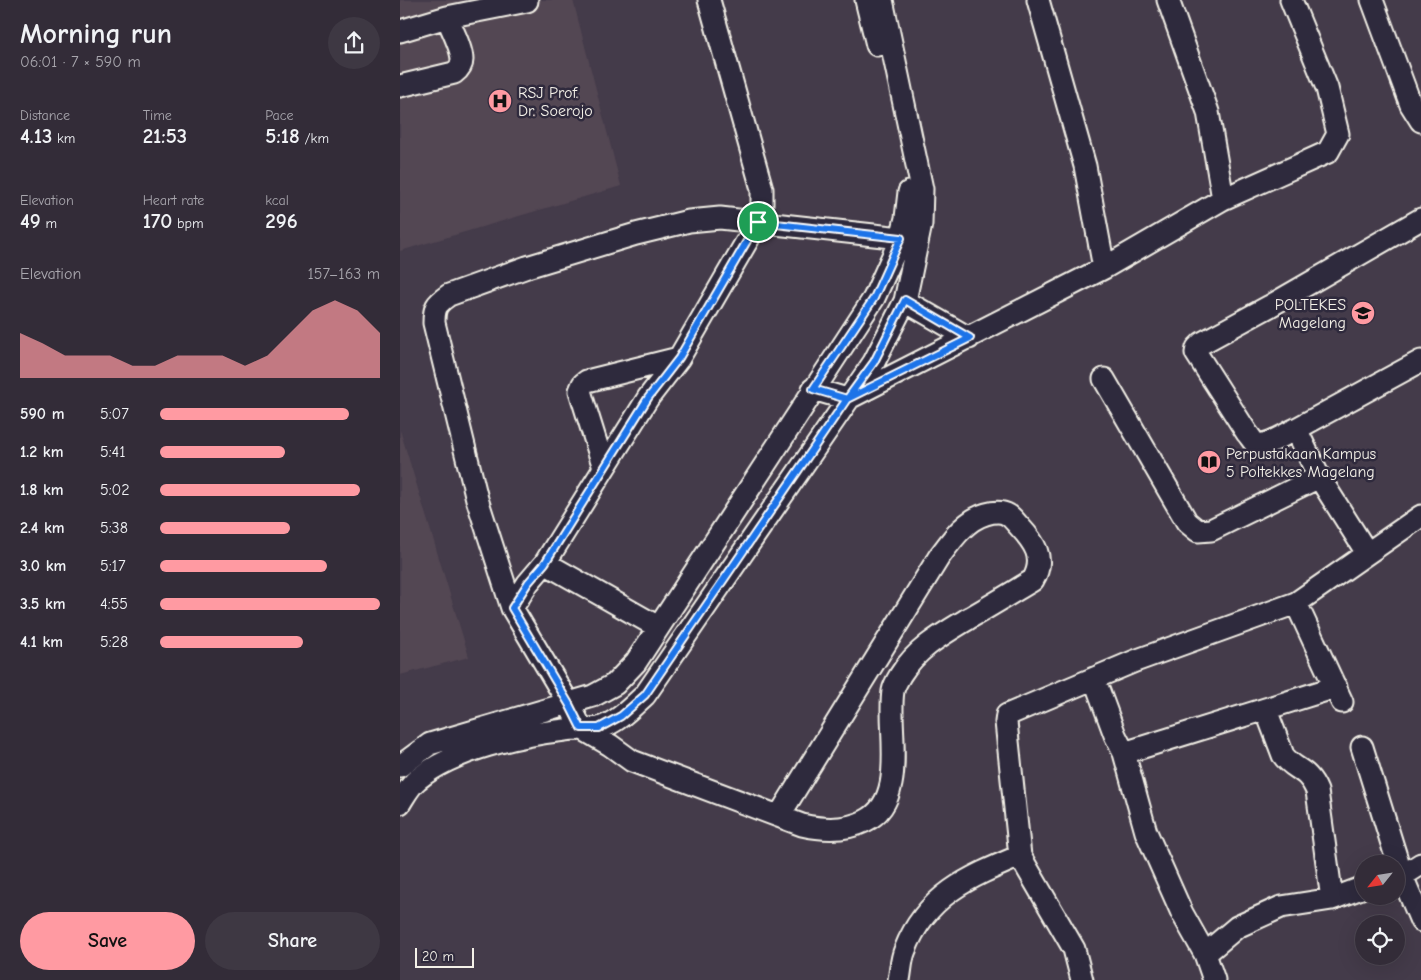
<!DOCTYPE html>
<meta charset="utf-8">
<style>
:root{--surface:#332c38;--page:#3e3843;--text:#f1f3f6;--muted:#a9a7ae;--line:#4e4853;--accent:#ff9aa2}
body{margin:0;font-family:"Comic Neue",sans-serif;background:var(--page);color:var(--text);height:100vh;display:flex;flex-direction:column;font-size:19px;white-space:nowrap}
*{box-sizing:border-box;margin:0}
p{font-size:16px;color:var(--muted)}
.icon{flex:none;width:28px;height:28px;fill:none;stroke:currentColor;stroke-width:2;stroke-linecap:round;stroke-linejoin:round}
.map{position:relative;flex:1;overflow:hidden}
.sheet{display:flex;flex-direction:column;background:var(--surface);width:400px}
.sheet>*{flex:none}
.needle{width:32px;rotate:240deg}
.buttons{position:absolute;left:955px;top:855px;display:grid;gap:10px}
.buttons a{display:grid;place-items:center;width:50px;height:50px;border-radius:50%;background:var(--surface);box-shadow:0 5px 20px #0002,0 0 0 1px var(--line);font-size:25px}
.scale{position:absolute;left:15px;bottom:12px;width:59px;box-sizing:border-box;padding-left:5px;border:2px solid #f4f1e8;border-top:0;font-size:14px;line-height:18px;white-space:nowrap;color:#f4f1e8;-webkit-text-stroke:4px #2f2a3d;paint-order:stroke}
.pin{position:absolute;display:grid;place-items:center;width:42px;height:42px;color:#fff;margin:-21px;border:2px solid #fff;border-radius:50%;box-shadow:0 1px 5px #0007}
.round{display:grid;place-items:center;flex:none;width:52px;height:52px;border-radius:26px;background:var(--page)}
.headline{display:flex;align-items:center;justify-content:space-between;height:85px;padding:0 20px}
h1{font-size:28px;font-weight:700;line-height:38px}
.metrics{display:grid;grid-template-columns:repeat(3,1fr);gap:8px;height:85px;padding:5px 20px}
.metrics div{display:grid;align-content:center}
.metrics b{font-size:21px;font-weight:700}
.metrics small{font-size:14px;font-weight:400}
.metrics p{font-size:14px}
.chart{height:140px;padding:10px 20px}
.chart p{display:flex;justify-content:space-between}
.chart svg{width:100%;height:90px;margin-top:5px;fill:var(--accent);opacity:.7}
.action{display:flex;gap:10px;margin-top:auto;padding:10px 20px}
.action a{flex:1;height:58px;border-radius:30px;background:var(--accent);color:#111;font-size:20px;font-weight:700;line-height:58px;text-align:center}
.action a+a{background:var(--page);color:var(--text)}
ul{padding:0 20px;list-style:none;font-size:16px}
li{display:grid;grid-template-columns:80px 60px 1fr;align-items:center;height:38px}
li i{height:12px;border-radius:6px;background:var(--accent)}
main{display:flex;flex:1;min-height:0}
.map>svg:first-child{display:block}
.built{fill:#534753}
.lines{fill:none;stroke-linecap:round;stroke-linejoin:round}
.minor-casing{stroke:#f4f1e8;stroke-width:25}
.minor{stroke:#2f2a3d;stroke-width:21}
.route-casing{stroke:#fff;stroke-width:10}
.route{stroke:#1a73e8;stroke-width:6}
.labels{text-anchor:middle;stroke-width:5;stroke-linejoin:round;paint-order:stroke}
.poi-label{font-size:16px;fill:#f4f1e8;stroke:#2f2a3d;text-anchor:start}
</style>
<main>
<section class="sheet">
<div class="headline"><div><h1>Morning run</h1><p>06:01 · 7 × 590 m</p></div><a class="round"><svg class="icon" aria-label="share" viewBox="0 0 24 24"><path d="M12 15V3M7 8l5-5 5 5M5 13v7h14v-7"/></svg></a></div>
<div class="metrics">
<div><p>Distance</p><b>4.13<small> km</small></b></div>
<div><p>Time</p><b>21:53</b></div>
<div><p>Pace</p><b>5:18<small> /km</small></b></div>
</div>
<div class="metrics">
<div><p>Elevation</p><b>49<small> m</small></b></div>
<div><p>Heart rate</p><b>170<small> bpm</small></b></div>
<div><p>kcal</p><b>296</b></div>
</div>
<div class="chart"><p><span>Elevation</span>157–163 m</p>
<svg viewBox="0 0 160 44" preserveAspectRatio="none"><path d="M0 44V22L10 27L20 33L30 33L40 33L50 38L60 38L70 33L80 33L90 33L100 38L110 33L120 22L130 11L140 6L150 11L160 22V44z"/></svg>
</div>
<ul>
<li><b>590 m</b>5:07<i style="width:86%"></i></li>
<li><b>1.2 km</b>5:41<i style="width:57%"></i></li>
<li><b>1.8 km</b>5:02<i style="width:91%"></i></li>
<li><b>2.4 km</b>5:38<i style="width:59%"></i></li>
<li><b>3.0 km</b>5:17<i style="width:76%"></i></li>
<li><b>3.5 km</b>4:55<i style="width:100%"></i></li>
<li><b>4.1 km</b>5:28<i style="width:65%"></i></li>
</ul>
<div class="action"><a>Save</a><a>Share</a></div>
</section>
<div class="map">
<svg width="1021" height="980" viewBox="0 0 1021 980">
<rect width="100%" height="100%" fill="#443b4a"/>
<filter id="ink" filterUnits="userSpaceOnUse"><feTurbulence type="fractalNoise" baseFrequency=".02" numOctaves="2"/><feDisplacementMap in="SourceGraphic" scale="10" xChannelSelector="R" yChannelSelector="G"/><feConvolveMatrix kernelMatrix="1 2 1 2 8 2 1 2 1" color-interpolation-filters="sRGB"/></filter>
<g filter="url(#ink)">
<path class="built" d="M0,0H173L221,186L0,251Z
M0,430L69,657L0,675Z"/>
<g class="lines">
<g class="minor-casing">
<path id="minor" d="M466,0L477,45
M638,0L685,166L704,268
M768,0L808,112L823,199
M972,0L1011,105L1021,121
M0,31L47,17L127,1
M0,86L54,73C58,70 62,66 62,60C62,48 51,28 47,17
M505,301L569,338
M704,379L787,522L798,531L811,530L919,477
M413,389L447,399L704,268L823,199L928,152L938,134L927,88L891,0
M896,429C887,433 864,449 854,442C852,440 849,435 847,433L796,353L797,348L802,343L870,306L1021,219
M204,468L180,391L183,384L187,381L279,358
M967,553L919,477L896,429L1021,361
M145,563L258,627
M896,603L942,702
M112,608L128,583L145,563L248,398L279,358L358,222L362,205V189L309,0
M694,678L715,735L724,753L746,832L782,913L805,954
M866,710L883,755C894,771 907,767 917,791L932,899
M962,747L1002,876L1021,921
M724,753L936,687
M0,766L30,744L193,696L215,684L236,662L474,298L501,238L506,218L509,192
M0,803C5,795 10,785 18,779C53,750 120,735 165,730C175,728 188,730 199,728C217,723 232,707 245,695L474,362L505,301L521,224L522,189L482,0
M379,816L539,557C551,541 565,520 586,514C593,512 602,511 608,515C612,517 616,523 619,526C634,542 646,558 633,580C613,592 592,605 571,617C545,633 518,647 501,674C498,679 494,685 493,691C487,729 509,800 465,821C445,831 424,830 402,825L232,761L210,745L181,728L169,704L112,608L77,499L34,323C34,307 36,304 49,295L127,267L236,234L289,221L320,218L501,238
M620,856L674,949L682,980
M996,876H1002L1021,864
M499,980C501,970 501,959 505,950C526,895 570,877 620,856L606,722L607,715L735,661L896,603L1021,516
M814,980L805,954L837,927L881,907L932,899L964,887"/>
</g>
<use href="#minor" class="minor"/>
</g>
</g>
<g class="lines" filter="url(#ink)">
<g class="route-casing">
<path id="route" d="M358,222L279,358L248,398L145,563L128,583L112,608L169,704L181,728H199L221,716L245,695L447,399L570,338L505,300L474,362L447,399L413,389L474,298L501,238L358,222"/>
</g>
<use href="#route" class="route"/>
</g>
<defs>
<g id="hospital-disc" transform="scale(1.25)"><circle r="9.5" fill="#ff9aa2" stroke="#2f2a3d"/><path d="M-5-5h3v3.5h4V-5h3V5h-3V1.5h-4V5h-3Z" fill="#111"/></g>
<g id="university-disc" transform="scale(1.25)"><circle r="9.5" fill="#ff9aa2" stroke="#2f2a3d"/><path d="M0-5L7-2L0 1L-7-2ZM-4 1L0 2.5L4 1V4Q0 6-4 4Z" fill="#111"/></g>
<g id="library-disc" transform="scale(1.25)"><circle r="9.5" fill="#ff9aa2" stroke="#2f2a3d"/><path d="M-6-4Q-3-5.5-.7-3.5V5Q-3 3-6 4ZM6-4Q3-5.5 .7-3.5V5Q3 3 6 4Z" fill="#111"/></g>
</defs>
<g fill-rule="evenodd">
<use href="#hospital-disc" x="100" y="101"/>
<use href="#university-disc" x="963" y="313"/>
<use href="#library-disc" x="809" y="462"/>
</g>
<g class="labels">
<g class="poi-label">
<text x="118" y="98">RSJ Prof.<tspan x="118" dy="18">Dr. Soerojo</tspan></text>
<text x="946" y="310" text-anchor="end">POLTEKES<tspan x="946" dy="18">Magelang</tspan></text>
<text x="826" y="459">Perpustakaan Kampus<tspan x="826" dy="18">5 Poltekkes Magelang</tspan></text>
</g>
</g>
</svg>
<div class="buttons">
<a><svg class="needle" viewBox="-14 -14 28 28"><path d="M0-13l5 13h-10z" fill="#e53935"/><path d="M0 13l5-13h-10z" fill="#a9a7ae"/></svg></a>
<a><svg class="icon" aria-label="locate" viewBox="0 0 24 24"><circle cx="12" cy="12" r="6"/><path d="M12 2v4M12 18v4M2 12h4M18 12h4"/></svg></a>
</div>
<div class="scale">20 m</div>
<div class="pin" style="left:358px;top:222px;background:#1e9e55"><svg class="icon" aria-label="arrive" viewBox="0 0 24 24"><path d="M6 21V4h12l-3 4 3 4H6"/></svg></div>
</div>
</main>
